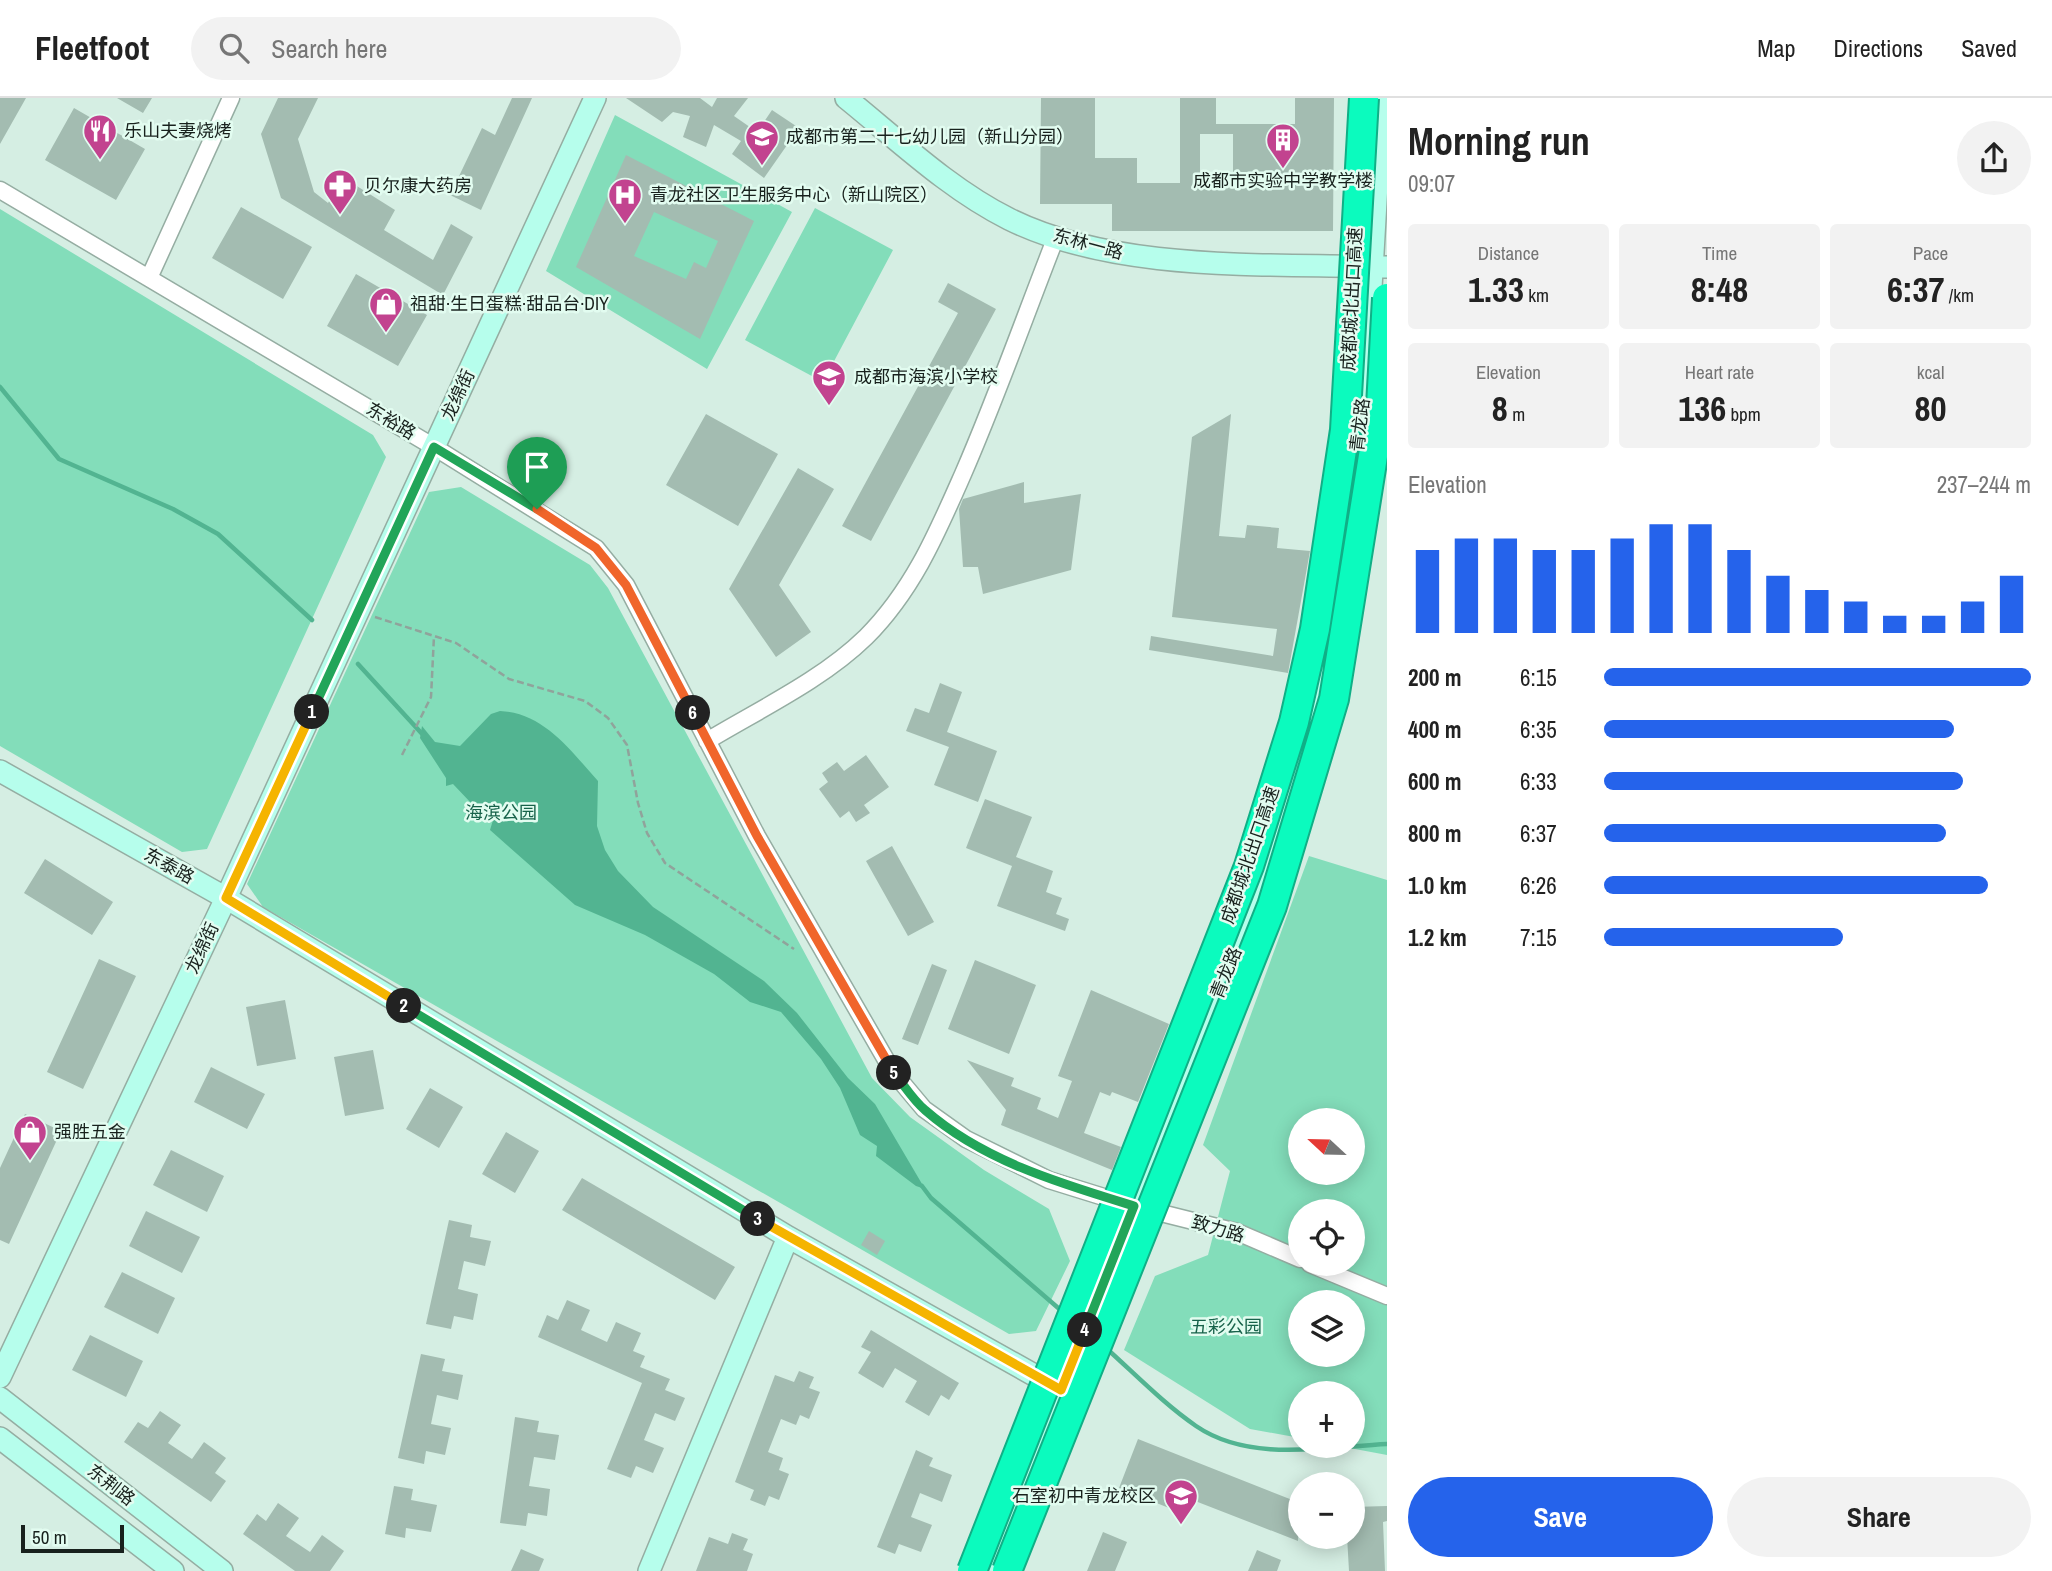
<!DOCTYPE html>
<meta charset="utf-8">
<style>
:root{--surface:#fff;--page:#f2f2f2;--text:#222;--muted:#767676;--line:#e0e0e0;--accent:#2563eb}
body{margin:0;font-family:"Archivo Narrow","Noto Sans SC",sans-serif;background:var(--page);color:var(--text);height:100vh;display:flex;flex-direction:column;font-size:26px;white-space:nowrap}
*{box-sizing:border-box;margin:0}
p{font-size:23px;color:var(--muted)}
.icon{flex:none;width:38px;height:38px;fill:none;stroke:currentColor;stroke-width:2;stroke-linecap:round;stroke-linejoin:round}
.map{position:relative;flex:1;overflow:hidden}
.drawer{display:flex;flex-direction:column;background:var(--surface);width:665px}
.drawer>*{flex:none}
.needle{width:46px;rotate:292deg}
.fabs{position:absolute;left:1288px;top:1010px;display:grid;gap:14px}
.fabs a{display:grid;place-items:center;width:77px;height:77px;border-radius:50%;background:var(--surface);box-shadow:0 4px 18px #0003;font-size:35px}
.scale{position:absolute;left:21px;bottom:18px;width:103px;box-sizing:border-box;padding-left:7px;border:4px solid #18211d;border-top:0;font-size:19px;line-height:24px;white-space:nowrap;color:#18211d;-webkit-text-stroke:5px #e2fcf0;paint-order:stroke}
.pin{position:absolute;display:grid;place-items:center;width:60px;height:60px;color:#fff;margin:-72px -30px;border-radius:50% 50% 50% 0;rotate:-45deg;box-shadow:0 0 7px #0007}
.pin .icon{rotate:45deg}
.km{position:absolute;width:35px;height:35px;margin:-18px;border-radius:50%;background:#222;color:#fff;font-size:19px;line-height:35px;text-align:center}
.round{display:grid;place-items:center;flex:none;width:74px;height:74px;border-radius:37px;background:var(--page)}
.overview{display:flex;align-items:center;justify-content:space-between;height:119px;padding:0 21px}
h1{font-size:38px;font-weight:800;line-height:52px}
.stats{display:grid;grid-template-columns:repeat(3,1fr);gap:10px;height:119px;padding:7px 21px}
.stats div{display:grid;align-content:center;border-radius:7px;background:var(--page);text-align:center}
.stats b{font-size:35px;font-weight:800}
.stats small{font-size:19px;font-weight:400}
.stats p{font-size:19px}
.chart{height:196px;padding:14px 21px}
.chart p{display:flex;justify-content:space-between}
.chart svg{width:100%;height:126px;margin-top:7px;stroke:var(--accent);stroke-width:6}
.primary-button{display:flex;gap:14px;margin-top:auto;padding:14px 21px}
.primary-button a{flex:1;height:80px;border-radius:42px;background:var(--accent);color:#fff;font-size:28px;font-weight:800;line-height:80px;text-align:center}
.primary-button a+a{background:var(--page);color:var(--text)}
ul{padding:0 21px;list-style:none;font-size:23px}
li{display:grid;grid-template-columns:112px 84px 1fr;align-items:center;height:52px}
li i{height:18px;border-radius:9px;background:var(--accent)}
header{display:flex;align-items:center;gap:42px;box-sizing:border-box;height:98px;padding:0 35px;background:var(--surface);border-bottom:2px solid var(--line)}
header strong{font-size:33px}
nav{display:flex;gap:38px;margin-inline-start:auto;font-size:24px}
.search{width:490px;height:63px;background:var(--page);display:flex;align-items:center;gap:18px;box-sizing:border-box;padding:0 24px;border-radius:38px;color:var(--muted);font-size:26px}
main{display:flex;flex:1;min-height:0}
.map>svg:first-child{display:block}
.green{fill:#83ddba;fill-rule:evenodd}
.water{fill:#52b491}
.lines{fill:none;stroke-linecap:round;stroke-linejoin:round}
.stream{stroke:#52b491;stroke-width:4.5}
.building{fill:#a3bcb1;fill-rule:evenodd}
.street-casing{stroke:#95ada2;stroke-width:19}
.secondary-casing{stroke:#95ada2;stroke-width:24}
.path{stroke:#90a39b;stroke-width:2.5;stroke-dasharray:7 3.5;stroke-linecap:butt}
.street{stroke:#fff;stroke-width:16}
.secondary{stroke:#b6feec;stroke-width:21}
.highway-bridge-casing{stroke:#10af86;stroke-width:32;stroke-linecap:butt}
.highway-bridge{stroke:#0bfbbe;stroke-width:28}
.split-1-casing{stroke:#fff;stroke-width:14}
.split-2-casing{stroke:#fff;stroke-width:14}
.split-3-casing{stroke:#fff;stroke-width:14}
.split-4-casing{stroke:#fff;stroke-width:14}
.split-5-casing{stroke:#fff;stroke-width:14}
.split-6-casing{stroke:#fff;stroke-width:14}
.split-7-casing{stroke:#fff;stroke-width:14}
.split-1{stroke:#22a559;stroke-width:9}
.split-2{stroke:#f5b400;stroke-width:9}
.split-3{stroke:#22a559;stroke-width:9}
.split-4{stroke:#f5b400;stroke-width:9}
.split-5{stroke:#22a559;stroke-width:9}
.split-6{stroke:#f0652b;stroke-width:9}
.split-7{stroke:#f0652b;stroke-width:9}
.labels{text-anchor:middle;stroke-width:5;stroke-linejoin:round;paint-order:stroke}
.poi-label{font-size:18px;fill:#18211d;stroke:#e2fcf0;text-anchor:start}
.street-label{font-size:18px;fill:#18211d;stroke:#e2fcf0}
.park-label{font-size:18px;fill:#17624a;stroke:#e2fcf0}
</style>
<header>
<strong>Fleetfoot</strong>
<div class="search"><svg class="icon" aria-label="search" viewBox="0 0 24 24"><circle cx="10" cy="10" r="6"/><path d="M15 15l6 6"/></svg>Search here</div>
<nav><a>Map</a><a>Directions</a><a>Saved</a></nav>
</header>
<main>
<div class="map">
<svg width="1387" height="1473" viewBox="0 0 1387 1473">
<rect width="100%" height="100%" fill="#d5eee3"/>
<path class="green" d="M615,17L792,114L707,271L546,173Z
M815,110L893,152L823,284L745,242Z
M0,111L373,337L386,359L207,751L182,754L0,648Z
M461,389L590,467L608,490L872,980L910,1019L984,1072L1049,1111L1070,1163L1036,1233L1009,1236L263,809L247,786L429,394Z
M1309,758L1387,782V1357L1339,1348H1353V1295H1300V1340L1250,1331L1124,1252L1155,1178L1208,1157L1230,1073L1203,1047ZM1300,1022H1353V1074H1300ZM1300,1113H1353V1166H1300ZM1300,1204H1353V1256H1300Z"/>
<path class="water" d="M500,613C544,615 570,652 598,683L597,728L605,752L618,773L653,809L764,883L797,915L848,980L875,1006L925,1091L916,1088L876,1058L877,1048L860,1037L840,990L821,961L781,914L750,904L714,876L645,837L575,807L490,732L494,719L491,711L478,723L465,715L472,706L453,686L446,688V680L420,640L422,628L435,644L460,648L491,616Z"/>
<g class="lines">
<path class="stream" d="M0,289L59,361L173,411L218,436L312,522
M358,566L424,638
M922,1088L931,1100L1064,1215
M1106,1250C1135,1276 1164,1306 1196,1328C1250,1365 1326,1349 1387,1346"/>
</g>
<path class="building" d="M0,0H26L0,46Z
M117,0H152L143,15Z
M278,0H318L298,41L314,94L328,105L344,80L395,112L384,132L433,162L451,126L473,139L443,197L281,100L261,36Z
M512,0H532L481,112L450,97L482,30L495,37Z
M626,0H700L712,9L717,0H748L734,18L757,34L772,12L799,30L764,80L732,56L741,43L714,27L706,49L683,39L690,18L673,14L662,24Z
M1041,0H1095V60H1137V85H1180V0H1216V26H1295V0H1334L1333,133H1112V106H1040ZM1200,36H1233V86H1200Z
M74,10L145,51L116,102L45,62Z
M626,57L754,123L700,241L576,169ZM654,114L718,143L706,170L694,164L686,181L634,158Z
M241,109L312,149L283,201L212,160Z
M356,176L427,217L398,268L327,228Z
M948,185L996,211L871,443L842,428L958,215L938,204Z
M706,316L778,356L738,428L666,387Z
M1231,316L1219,438L1245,440L1247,427L1279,430L1277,450L1310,453L1288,575L1149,552L1151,538L1273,558L1277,531L1172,519L1192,339Z
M798,370L834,391L779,487L811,534L776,559L729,491Z
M1024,384V405L1081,396L1071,472L983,496L978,469H963L959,411L963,401Z
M940,585L962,594L947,634L997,653L978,704L934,687L949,649L906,633L915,610L929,615Z
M866,657L889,689L864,707L870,715L856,724L849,713L840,720L819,691L828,684L822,675L837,664L844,673Z
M985,701L1032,719L1016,759L1053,773L1046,794L1062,800L1056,816L1069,821L1065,833L997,808L1012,768L966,750Z
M892,748L934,824L908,838L866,763Z
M45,761L113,804L92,837L24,795Z
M99,861L136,878L83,991L47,974Z
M975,862L1036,887L1009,956L948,931Z
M932,866L947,872L918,947L902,941Z
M1091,892L1169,926L1138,1004L1112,994L1110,998L1100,994L1084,1035L1121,1049L1112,1072L1001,1027L1006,1012L967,962L1014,980L1011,988L1041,1000L1037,1011L1058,1020L1072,983L1058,978Z
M285,902L296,961L257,968L246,909Z
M373,952L384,1011L345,1018L334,959Z
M211,969L265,996L247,1031L194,1004Z
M430,990L463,1009L439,1050L406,1031Z
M25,1016L61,1033L9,1146L0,1142V1070Z
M506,1034L539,1053L515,1095L482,1076Z
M171,1052L224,1078L207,1114L153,1087Z
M582,1080L735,1169L715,1202L562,1112Z
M146,1113L200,1139L182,1175L129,1148Z
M449,1122L472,1127L470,1139L491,1143L485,1168L464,1163L458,1191L478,1196L473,1222L454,1218L451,1231L426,1226Z
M869,1133L885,1143L877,1157L861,1147Z
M122,1174L175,1200L158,1236L104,1209Z
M567,1202L590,1212L581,1232L607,1244L616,1224L641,1235L633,1253L645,1258L640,1269L670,1281L665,1292L685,1300L675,1323L655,1315L644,1342L664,1350L653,1375L636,1368L631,1380L607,1371L642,1285L538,1239L547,1217L558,1222Z
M871,1232L959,1285L949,1302L941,1297L929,1318L905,1304L917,1283L895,1270L883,1290L858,1275L871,1254L861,1249Z
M90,1237L143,1263L126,1299L72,1272Z
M421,1256L445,1261L442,1273L463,1277L458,1302L437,1297L431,1326L451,1330L445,1357L426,1353L424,1366L398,1360Z
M799,1273L814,1279L809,1290L820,1294L809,1321L800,1317L796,1327L781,1321L768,1354L783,1360L779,1372L789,1376L779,1402L769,1398L765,1408L750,1402L754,1392L735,1384L775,1277L794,1284Z
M160,1313L181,1327L168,1345L192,1361L204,1344L226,1360L215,1375L226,1383L211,1404L124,1344L138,1324L148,1330Z
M515,1319L539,1323L537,1334L559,1337L555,1362L534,1359L529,1388L550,1391L547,1418L528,1415L526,1428L500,1425Z
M1138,1341L1300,1405L1298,1443L1190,1401L1184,1416L1119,1390Z
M916,1352L933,1360L929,1368L952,1377L942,1404L920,1395L911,1419L932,1427L921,1454L899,1446L895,1456L877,1449Z
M394,1388L413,1391L411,1402L437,1407L431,1434L406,1430L405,1440L385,1436Z
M278,1405L299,1420L286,1438L310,1454L322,1437L344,1453L330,1473H295L243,1436L257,1416L266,1423Z
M1387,1408V1423L1383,1424L1385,1473H1349L1347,1438H1353V1409Z
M1103,1434L1127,1444L1115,1473H1087Z
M732,1435L748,1441L743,1452L753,1456L747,1473H696L709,1439L728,1446Z
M521,1451L544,1461L539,1473H511Z
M1257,1452L1281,1462L1277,1473H1248Z"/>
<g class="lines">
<g class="street-casing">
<path id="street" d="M0,92L434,349L596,450L626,487L757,738L893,974L924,1011L966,1041L1049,1082L1123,1105
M149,180L231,0
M707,643C760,611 822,582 866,539C913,492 937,435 963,376C997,298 1025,218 1056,139
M1145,1111L1237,1134L1300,1161
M1310,1166L1387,1198"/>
</g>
<g class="secondary-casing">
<path id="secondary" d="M846,0C898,42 949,91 1009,121C1118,175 1267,165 1387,169
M0,673L226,800L788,1139L1059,1291
M0,1279L226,800L595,0
M0,1300L222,1473
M0,1340L173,1473
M649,1473L788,1139
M989,1473L1260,787L1315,610L1344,448L1365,293L1382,0"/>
</g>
<path class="path" d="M375,519L456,545L509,581L585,603L608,620L627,647L638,705L647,735L665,765L794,851
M402,657L431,599L434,538"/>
<use href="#street" class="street"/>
<use href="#secondary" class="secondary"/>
<g class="highway-bridge-casing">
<path id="highway-bridge" d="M972,1473L1249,768L1294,624L1315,531L1345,332L1364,0
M1007,1473L1272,808L1334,601L1381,308L1387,200"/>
</g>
<use href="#highway-bridge" class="highway-bridge"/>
</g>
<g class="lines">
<g class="split-1-casing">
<path id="split-1" d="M312,614L434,349L537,411"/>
</g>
<g class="split-2-casing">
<path id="split-2" d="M312,614L226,800L404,908"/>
</g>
<g class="split-3-casing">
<path id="split-3" d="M404,908L758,1121"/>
</g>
<g class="split-4-casing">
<path id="split-4" d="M758,1121L1061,1292L1085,1232"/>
</g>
<g class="split-5-casing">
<path id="split-5" d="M894,975C904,987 913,1002 925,1012C983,1063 1062,1086 1134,1108L1085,1232"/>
</g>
<g class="split-6-casing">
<path id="split-6" d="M693,615L757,738L894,975"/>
</g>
<g class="split-7-casing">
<path id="split-7" d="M537,411L596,450L626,487L693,615"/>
</g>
<use href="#split-1" class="split-1"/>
<use href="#split-2" class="split-2"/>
<use href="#split-3" class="split-3"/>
<use href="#split-4" class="split-4"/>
<use href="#split-5" class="split-5"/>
<use href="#split-6" class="split-6"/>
<use href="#split-7" class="split-7"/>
</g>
<defs>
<g id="restaurant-pin" transform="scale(1.75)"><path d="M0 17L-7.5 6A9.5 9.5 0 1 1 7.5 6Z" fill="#c2438f" stroke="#e2fcf0"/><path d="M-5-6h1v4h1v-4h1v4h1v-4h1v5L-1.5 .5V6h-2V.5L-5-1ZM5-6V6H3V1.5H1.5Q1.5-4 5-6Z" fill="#fff"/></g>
<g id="school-pin" transform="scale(1.75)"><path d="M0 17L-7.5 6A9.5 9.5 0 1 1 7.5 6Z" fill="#c2438f" stroke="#e2fcf0"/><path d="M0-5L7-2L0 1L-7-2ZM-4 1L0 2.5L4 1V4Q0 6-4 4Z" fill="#fff"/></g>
<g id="building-pin" transform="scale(1.75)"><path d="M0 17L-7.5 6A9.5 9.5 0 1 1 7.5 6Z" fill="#c2438f" stroke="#e2fcf0"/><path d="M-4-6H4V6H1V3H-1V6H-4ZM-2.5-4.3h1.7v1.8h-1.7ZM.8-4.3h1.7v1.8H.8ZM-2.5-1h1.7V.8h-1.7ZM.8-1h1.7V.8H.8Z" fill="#fff"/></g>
<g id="pharmacy-pin" transform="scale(1.75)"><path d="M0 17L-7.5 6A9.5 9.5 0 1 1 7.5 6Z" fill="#c2438f" stroke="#e2fcf0"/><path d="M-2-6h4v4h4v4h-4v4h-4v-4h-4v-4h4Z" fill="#fff"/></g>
<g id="hospital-pin" transform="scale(1.75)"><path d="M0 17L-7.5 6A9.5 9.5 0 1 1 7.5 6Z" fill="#c2438f" stroke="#e2fcf0"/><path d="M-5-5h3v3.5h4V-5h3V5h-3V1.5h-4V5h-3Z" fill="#fff"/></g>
<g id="shop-pin" transform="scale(1.75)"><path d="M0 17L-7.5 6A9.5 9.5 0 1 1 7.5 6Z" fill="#c2438f" stroke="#e2fcf0"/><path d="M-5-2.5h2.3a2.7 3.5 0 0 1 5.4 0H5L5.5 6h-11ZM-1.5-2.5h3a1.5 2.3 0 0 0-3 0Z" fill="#fff"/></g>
</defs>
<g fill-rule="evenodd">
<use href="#restaurant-pin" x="100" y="33"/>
<use href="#school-pin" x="762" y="39"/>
<use href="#building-pin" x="1283" y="42"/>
<use href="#pharmacy-pin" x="340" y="88"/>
<use href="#hospital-pin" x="625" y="97"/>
<use href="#shop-pin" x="386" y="206"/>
<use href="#school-pin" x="829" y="279"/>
<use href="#shop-pin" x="30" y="1034"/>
<use href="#school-pin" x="1181" y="1398"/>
</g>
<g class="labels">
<g class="poi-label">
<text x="124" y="39">乐山夫妻烧烤</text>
<text x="786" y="45">成都市第二十七幼儿园（新山分园）</text>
<text x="1283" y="89" text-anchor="middle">成都市实验中学教学楼</text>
<text x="364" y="94">贝尔康大药房</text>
<text x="650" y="103">青龙社区卫生服务中心（新山院区）</text>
<text x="410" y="212">祖甜·生日蛋糕·甜品台·DIY</text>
<text x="854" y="285">成都市海滨小学校</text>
<text x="54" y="1040">强胜五金</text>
<text x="1156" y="1404" text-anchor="end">石室初中青龙校区</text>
</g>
<g class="street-label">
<text transform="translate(1088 146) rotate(15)" y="6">东林一路</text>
<text transform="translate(1352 201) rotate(-87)" y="6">成都城北出口高速</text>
<text transform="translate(458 297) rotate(-65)" y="6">龙绵街</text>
<text transform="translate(391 323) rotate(31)" y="6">东裕路</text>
<text transform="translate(1360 327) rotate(-83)" y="6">青龙路</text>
<text transform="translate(1250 757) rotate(-71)" y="6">成都城北出口高速</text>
<text transform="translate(169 768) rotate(29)" y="6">东泰路</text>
<text transform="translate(202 850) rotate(-65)" y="6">龙绵街</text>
<text transform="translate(1226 875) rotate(-68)" y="6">青龙路</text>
<text transform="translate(1218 1131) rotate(16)" y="6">致力路</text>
<text transform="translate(111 1387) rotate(38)" y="6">东荆路</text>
</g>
<g class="park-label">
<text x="501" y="721">海滨公园</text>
<text x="1226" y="1235">五彩公园</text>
</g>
</g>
</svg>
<div class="fabs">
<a><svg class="needle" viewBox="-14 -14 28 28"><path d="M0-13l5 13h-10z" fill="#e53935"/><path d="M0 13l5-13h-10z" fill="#767676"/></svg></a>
<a><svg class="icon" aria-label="locate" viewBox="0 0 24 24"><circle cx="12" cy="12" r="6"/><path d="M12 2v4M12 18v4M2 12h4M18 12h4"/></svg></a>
<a><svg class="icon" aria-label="layers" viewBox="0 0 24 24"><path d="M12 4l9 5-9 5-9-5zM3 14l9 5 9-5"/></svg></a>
<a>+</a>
<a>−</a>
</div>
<div class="scale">50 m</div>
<div class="pin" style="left:537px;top:411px;background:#1e9e55"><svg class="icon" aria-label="arrive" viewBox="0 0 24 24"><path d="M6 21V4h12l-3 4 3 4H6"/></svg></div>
<b class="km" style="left:312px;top:614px">1</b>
<b class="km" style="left:404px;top:908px">2</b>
<b class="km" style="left:758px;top:1121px">3</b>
<b class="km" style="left:1085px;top:1232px">4</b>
<b class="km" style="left:894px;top:975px">5</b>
<b class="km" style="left:693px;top:615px">6</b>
</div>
<section class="drawer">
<div class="overview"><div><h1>Morning run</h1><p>09:07</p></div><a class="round"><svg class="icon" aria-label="share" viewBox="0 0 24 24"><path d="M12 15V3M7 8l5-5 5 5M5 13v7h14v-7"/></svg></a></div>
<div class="stats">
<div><p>Distance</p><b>1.33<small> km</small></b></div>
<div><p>Time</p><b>8:48</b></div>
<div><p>Pace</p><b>6:37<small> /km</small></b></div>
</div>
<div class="stats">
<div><p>Elevation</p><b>8<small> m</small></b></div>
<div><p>Heart rate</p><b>136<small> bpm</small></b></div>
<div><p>kcal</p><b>80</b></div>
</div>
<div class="chart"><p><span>Elevation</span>237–244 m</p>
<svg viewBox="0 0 160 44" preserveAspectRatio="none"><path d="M5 44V15M15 44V11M25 44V11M35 44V15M45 44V15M55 44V11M65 44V6M75 44V6M85 44V15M95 44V24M105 44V29M115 44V33M125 44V38M135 44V38M145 44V33M155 44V24"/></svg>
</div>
<ul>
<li><b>200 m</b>6:15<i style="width:100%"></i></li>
<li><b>400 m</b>6:35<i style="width:82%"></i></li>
<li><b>600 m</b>6:33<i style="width:84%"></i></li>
<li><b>800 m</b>6:37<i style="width:80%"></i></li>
<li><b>1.0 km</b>6:26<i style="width:90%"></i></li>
<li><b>1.2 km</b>7:15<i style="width:56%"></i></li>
</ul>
<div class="primary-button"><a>Save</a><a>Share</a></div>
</section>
</main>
